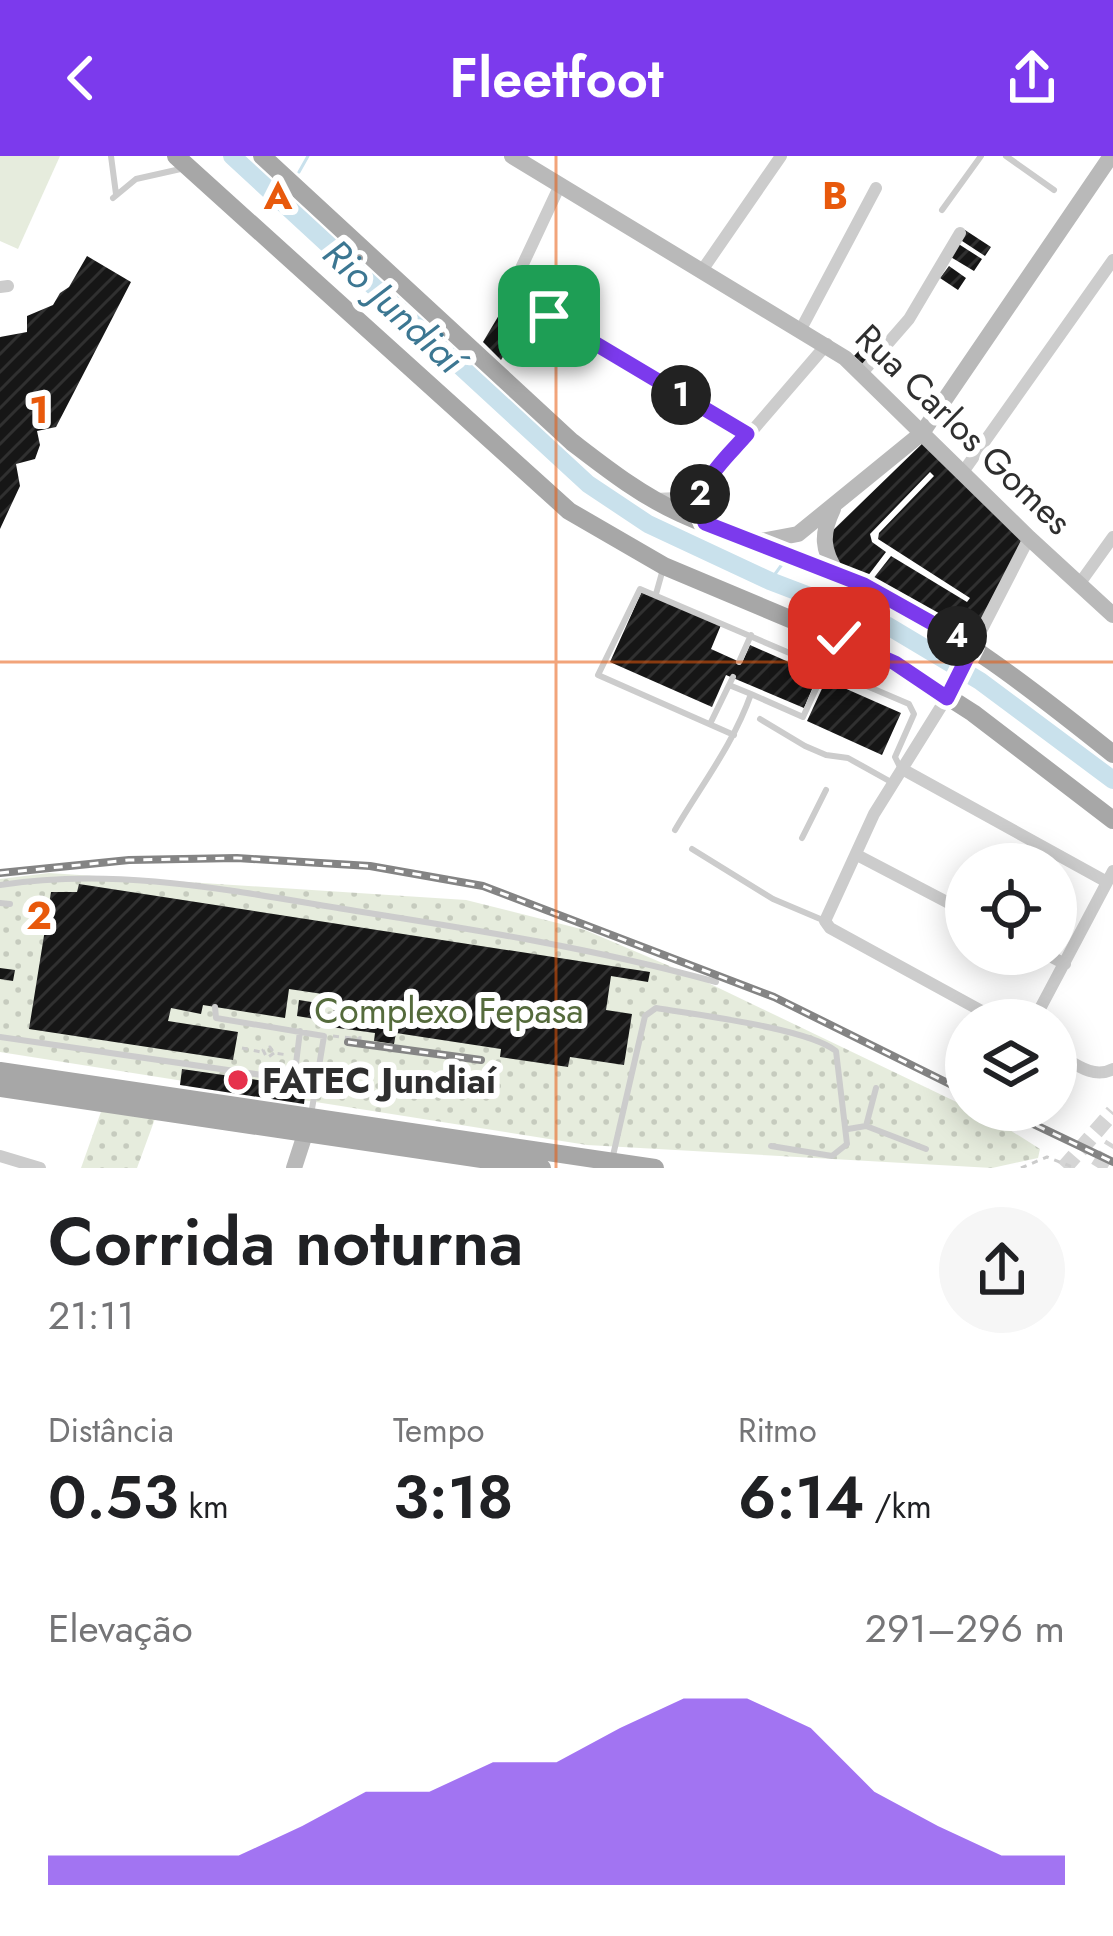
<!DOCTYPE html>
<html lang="pt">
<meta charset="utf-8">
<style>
:root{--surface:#fff;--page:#f6f6f6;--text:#202124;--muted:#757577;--accent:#7c3aed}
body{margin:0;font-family:Jost,sans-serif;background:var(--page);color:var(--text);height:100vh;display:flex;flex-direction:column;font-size:45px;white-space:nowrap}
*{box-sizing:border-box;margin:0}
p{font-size:39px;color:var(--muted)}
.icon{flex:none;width:66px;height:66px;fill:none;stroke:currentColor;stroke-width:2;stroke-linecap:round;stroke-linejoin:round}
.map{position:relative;height:1012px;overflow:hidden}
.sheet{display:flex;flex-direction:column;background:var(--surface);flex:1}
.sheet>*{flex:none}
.buttons{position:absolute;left:945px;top:687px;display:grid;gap:24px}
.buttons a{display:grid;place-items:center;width:132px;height:132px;border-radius:50%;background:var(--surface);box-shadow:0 6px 30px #0003;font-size:60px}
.pin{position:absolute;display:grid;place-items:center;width:102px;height:102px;color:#fff;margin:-51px;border-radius:24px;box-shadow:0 6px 18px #0006}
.km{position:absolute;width:60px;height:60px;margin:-30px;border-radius:50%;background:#222;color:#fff;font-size:33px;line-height:60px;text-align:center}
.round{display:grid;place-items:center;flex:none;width:126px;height:126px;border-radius:63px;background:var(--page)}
.head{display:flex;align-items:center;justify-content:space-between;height:204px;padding:0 48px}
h1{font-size:66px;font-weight:600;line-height:90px}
.figures{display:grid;grid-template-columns:repeat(3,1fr);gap:18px;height:204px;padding:12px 48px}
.figures div{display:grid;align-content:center}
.figures b{font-size:60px;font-weight:600}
.figures small{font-size:33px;font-weight:400}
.figures p{font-size:33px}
.chart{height:336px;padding:24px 48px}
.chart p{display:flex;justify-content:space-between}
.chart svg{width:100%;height:216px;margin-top:12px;fill:var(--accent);opacity:.7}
header{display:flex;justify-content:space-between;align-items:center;height:156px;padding:0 48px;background:var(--accent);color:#fff;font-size:54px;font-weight:600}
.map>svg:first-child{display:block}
.park{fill:url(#park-dots)}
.pitch{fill:#e6ecdd}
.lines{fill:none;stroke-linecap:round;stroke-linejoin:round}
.stream{stroke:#c9e1ec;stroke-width:3}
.river{stroke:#c9e1ec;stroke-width:18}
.building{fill:url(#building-hatch)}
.secondary-tunnel{stroke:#d5d5d5;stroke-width:16;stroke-dasharray:16 8;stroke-linecap:butt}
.path{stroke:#ccc;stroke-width:3;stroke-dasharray:6 6;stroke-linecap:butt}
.lane{stroke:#ccc;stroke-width:6}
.street{stroke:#ccc;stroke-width:12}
.secondary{stroke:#b9b9b9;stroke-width:16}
.primary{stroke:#a7a7a7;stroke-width:18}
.rail-casing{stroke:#848484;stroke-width:8}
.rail{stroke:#fff;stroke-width:3;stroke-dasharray:9;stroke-linecap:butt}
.route-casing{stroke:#fff;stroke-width:24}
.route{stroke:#7c3aed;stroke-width:15}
.grid{fill:none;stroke:#e8590c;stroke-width:3;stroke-opacity:0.55}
.poi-dot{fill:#e6314c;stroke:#fff;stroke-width:4.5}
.labels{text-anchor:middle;stroke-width:12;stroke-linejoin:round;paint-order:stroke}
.street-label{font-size:36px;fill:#2f2f2f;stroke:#fff}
.park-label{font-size:36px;fill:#556b3c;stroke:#fff}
.poi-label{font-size:36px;font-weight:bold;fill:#2f2f2f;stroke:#fff;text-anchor:start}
.water-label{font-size:39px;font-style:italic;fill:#3c7792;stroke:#fff}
.grid-label{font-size:39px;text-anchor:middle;font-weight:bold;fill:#e8590c;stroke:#fff;stroke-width:12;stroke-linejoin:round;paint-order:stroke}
</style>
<header><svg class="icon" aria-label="back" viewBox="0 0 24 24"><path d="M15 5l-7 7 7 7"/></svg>Fleetfoot<svg class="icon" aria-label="share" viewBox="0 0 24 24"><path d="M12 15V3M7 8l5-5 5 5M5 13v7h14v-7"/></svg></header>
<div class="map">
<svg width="1113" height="1012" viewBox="0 0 1113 1012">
<defs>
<pattern id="park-dots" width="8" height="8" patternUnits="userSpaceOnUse" patternTransform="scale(3)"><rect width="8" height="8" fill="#e6ecdd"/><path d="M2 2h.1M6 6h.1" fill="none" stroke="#c6cbbe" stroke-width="1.8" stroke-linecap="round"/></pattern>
<pattern id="building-hatch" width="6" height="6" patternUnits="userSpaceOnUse" patternTransform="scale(3)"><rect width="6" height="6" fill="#161616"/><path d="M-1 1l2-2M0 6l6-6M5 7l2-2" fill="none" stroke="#303030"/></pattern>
</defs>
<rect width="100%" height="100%" fill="#fff"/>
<path class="park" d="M49,717L466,744L585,774L700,823L994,964L1040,993L1038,1002L992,1012L587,989L0,896V723Z
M102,953L156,960L137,1012H81Z"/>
<path class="pitch" d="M0,0H60L18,93L0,85Z"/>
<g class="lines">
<path class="stream" d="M299,16L308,0
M281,46L286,37
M770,425L783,407"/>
<path class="river" d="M232,0L588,328L648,368L770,425L888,470L980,525L1113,624"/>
</g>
<path class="building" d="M965,74L991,91L985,100L959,83Z
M957,87L982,103L974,115L949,100Z
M87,100L131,126L56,271L37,275L40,289L35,303L16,308L20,330L0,373V181L27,176V160L53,149L60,137L69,131Z
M949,110L966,122L958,134L940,122Z
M502,154L523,167L501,204L483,186Z
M871,182L880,190L863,208L854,200Z
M926,284L1026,383L972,486L869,428L891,400L967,446L970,442L878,383L879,377L934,320L930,316L870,378L872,386L886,396L864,425L840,415L827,380Z
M642,435L721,469L711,493L742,507L750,489L818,519L804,552L726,519L712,551L610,506Z
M826,524L901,557L882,599L807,565Z
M79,728L650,816L648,826L611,820L606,854L632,858L624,909L570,901L568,911L500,901L501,893L396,877L394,888L374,885L375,877L331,871L336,840L289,833L285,862L203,849L201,858L171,852L168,865L238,876L233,904L29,873L51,736H77Z
M0,812L15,814L13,825L0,823Z
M299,844L324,848L321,864L297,860Z
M182,913L306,931L304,948L180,929Z"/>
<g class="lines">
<path class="secondary-tunnel" d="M1064,1012L1113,956
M1098,1012L1113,988"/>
<path class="path" d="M333,880L360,883V875
M242,892L261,896
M274,897L267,902L263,894L270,891L274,897L288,899
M1021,1012L1047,1001L1075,1012"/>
<path class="lane" d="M111,0L116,38
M1006,0L1054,34
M113,42L136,23L185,12
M942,54L981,0
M656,438L663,413
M739,506L751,479
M733,521L729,529L751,538
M760,563L805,590L826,599L848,602L891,626
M710,568L729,529
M734,579L598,519L640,433L909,548L914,558L895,601L900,611
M675,674C702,628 733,589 751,538L803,561L838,485
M802,682L826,634
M692,693L773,743L825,765
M0,729C119,710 238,736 356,755C477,774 597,793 716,826
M0,747L10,748
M215,851L216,862L324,880L311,959
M0,881L317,927
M294,924L300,875
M866,970L876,932
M848,973L866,970L926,993
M612,1004L645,860L656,852C697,859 807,872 836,895L847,988L832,1000L771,990"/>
<path class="street" d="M703,113L781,0
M516,123L560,29
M0,131L8,130
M549,160L747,278
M801,173L876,32
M862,217L909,163L960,77
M963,316L1113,104
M656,343L677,342L702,333L827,188
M1080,427L1113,381
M904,614L1107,726
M857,699L966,756
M1046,798L1065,808
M998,864L830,772L825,765L874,658L947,541L1029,382
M1034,864L1113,715
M1056,897C1074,907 1093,924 1113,913
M0,1000L40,1012"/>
<path class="secondary" d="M512,0L845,202L1029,382L1113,459
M833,353C821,378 822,394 837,417
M756,386L798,378L922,277L1111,0
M294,1012L308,969"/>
<path class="primary" d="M176,0L569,355L664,410L895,507L973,557L1113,664
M262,0L572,286C606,312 640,339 680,357C739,384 802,400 861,428C954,472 1033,534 1113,598
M0,915L655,1012
M0,932L542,1012"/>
<g class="rail-casing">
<path id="rail" d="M0,717L129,704L237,702L370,710L483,730L774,841L966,936
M348,886L481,904
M1004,954L1113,1006"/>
</g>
<use href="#rail" class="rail"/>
</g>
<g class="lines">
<g class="route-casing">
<path id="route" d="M549,160L747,278C725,304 689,331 705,367L864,429L973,490L947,542L895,507L839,482"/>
</g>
<use href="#route" class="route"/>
</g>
<path class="grid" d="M556,0V1012M0,506H1113"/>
<circle class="poi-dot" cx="238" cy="924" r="12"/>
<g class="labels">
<g class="street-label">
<text transform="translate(964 273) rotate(44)" y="13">Rua Carlos Gomes</text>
</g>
<g class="park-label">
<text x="449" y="867">Complexo Fepasa</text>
</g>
<g class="poi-label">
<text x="262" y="937">FATEC Jundiaí</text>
</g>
<g class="water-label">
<text transform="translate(394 150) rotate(43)" y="14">Rio Jundiaí</text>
</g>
</g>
<g class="grid-label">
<text x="278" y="53">A</text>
<text x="835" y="53">B</text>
<text x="39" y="267">1</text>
<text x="39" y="773">2</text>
</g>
</svg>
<div class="buttons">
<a><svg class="icon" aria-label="locate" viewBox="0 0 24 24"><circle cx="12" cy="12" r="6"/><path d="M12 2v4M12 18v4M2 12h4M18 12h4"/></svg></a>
<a><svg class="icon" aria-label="layers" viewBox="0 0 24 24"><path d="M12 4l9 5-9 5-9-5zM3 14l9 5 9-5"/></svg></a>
</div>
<div class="pin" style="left:549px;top:160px;background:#1e9e55"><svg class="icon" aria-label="arrive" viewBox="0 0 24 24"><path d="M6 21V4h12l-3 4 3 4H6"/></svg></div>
<div class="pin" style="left:839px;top:482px;background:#d93025"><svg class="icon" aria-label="check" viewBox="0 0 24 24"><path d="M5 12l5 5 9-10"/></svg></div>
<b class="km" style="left:681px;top:239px">1</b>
<b class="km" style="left:700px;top:338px">2</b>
<b class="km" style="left:957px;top:480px">4</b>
</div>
<section class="sheet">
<div class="head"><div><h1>Corrida noturna</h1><p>21:11</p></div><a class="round"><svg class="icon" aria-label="share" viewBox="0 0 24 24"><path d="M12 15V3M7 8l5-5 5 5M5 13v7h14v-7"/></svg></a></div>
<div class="figures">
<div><p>Distância</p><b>0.53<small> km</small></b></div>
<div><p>Tempo</p><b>3:18</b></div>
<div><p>Ritmo</p><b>6:14<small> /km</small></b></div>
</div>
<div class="chart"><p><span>Elevação</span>291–296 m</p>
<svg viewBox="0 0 160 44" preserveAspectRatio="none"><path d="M0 44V38L10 38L20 38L30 38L40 32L50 25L60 25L70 19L80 19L90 12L100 6L110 6L120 12L130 25L140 32L150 38L160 38V44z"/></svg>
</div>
</section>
